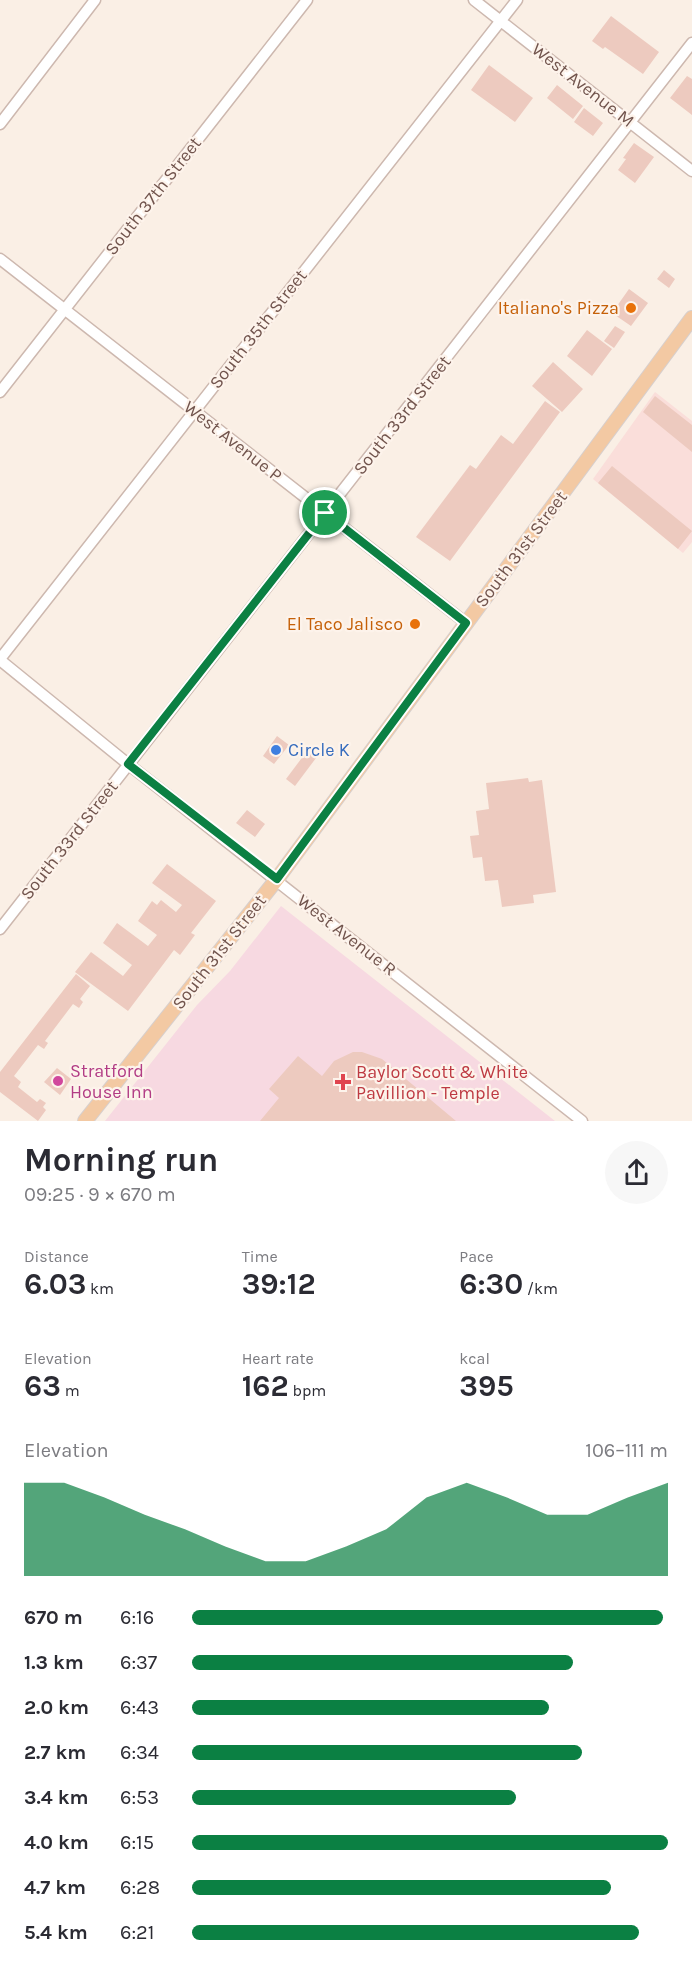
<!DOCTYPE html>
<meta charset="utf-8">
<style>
:root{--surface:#fff;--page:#f7f7f7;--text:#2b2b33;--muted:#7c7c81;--accent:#0b8043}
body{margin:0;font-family:Karla,sans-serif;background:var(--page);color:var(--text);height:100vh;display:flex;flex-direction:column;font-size:22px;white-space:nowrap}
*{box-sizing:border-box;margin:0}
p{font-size:20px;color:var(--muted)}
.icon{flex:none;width:33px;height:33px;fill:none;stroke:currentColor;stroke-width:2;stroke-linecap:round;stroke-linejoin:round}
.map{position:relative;height:1121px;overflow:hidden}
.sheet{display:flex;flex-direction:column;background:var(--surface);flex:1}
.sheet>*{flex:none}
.pin{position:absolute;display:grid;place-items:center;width:51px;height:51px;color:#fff;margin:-26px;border:3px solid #fff;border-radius:50%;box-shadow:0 2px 6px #0007}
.round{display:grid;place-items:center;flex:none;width:63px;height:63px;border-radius:32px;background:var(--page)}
.head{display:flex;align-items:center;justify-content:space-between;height:102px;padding:0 24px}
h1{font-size:33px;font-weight:700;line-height:45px}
.figures{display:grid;grid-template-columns:repeat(3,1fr);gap:9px;height:102px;padding:6px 24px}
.figures div{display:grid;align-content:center}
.figures b{font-size:30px;font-weight:700}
.figures small{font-size:16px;font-weight:400}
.figures p{font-size:16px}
.chart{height:168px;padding:12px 24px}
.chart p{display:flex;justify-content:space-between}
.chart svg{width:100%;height:108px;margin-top:6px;fill:var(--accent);opacity:.7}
ul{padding:0 24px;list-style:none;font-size:20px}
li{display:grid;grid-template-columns:96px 72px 1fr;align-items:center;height:45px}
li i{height:15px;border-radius:8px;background:var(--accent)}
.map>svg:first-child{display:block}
.commercial{fill:#fadeda}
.medical{fill:#f7d9e1}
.building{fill:#edcabf}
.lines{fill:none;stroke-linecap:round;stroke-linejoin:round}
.minor-casing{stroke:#cdb8af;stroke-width:13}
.major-casing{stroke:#d7cfcd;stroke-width:16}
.minor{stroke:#fff;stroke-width:10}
.major{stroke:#f3c9a3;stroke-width:14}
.route-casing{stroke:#fff;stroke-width:12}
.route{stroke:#0b8043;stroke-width:8}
.food-dot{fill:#e8710a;stroke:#fdf3eb;stroke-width:2}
.shop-dot{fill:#3f7fe0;stroke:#fdf3eb;stroke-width:2}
.hotel-dot{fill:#d1479c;stroke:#fdf3eb;stroke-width:2}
.health-dot{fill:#e0444e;stroke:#fdf3eb;stroke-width:2}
.labels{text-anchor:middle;stroke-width:4.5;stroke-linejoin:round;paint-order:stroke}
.street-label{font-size:18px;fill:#71544d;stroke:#fdf3eb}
.food-label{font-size:18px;fill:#c56008;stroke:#fdf3eb;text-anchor:end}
.shop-label{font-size:18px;fill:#366cbe;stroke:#fdf3eb;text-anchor:start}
.hotel-label{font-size:18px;fill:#b23c85;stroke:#fdf3eb;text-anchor:start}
.health-label{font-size:18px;fill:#be3a42;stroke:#fdf3eb;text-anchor:start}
</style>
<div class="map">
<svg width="692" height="1121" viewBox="0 0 692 1121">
<rect width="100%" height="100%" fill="#faefe5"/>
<path class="commercial" d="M655,392L692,421V542L683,553L593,479Z"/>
<path class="medical" d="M281,906L555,1121H105L197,1005L230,971Z"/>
<path class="building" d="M611,16L659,52L643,74L605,47L603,49L592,41Z
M489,65L533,98L515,122L471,90Z
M687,76L692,79V115L670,98Z
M557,85L583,106L573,119L547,98Z
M584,108L603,123L593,136L574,122Z
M634,143L654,157L635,183L618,170L626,159L623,158Z
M664,270L675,279L669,288L657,279Z
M629,289L648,303L631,326L612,313Z
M615,326L625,332L614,348L604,341Z
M587,330L612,349L592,376L567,356Z
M553,362L583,389L562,412L532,386Z
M655,396L692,425V452L643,412Z
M545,401L560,412L450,561L416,537L470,465L476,469L501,435L513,444Z
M612,466L692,531L678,549L598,483Z
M277,736L289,745L274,764L263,756Z
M307,751L316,758L295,786L286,779Z
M528,778L529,782L542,780L556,892L533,895L534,903L502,907L498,880L485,881L482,857L473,858L470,836L479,835L476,811L489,809L486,783Z
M247,810L265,824L255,837L236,823Z
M167,864L216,901L191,933L195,935L180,955L174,950L128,1011L75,972L91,952L123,976L132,965L103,943L117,923L148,946L157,935L138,921L152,901L157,905L161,900L176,912L182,905L152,883Z
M76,974L90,986L80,999L83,1002L79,1008L73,1004L45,1041L48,1043L44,1049L38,1045L14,1076L21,1082L18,1087L37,1102L40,1099L46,1103L43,1107L46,1110L38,1121L0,1092V1072Z
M353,1052H362L382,1059L456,1121H260L279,1098L269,1089L298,1056L322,1076L334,1061Z
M57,1068L71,1079L60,1095L44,1082Z"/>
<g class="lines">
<g class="minor-casing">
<path id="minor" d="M474,0L692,171
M0,124L95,0
M0,259L466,623
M0,392L307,0
M0,659L517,0
M0,660L128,764L582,1121
M0,929L692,43"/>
</g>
<g class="major-casing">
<path id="major" d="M85,1121L277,879L692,318"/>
</g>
<use href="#minor" class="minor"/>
<use href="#major" class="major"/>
</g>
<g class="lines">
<g class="route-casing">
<path id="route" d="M325,513L466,623L277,879L128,764Z"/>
</g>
<use href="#route" class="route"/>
</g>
<g class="food-dot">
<circle cx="631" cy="308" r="6"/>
<circle cx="415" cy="624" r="6"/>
</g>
<circle class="shop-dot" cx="276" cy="750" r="6"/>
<circle class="hotel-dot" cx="58" cy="1081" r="6"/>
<path class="health-dot" d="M340 1073h6v6h6v6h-6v6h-6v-6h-6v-6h6z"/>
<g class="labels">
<g class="street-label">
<text transform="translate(583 85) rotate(38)" y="6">West Avenue M</text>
<text transform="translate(153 196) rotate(-52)" y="6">South 37th Street</text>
<text transform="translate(258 329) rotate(-52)" y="6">South 35th Street</text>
<text transform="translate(402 415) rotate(-52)" y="6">South 33rd Street</text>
<text transform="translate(233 441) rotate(38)" y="6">West Avenue P</text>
<text transform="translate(521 549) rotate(-53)" y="6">South 31st Street</text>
<text transform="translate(69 840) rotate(-52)" y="6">South 33rd Street</text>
<text transform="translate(347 935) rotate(38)" y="6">West Avenue R</text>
<text transform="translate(219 952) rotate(-52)" y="6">South 31st Street</text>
</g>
<g class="food-label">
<text x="619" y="314">Italiano's Pizza</text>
<text x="403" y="630">El Taco Jalisco</text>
</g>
<g class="shop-label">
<text x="288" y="756">Circle K</text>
</g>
<g class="hotel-label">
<text x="70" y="1077">Stratford<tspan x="70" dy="21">House Inn</tspan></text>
</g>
<g class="health-label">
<text x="356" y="1078">Baylor Scott &amp; White<tspan x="356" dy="21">Pavillion - Temple</tspan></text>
</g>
</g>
</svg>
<div class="pin" style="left:325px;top:513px;background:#1e9e55"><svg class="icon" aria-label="arrive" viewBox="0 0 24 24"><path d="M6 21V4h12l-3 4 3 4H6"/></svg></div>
</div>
<section class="sheet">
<div class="head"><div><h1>Morning run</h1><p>09:25 · 9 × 670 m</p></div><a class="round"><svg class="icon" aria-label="share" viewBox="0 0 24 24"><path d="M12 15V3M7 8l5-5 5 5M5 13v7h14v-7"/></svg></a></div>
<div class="figures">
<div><p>Distance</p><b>6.03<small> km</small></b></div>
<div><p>Time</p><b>39:12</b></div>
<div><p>Pace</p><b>6:30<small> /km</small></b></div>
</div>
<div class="figures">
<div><p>Elevation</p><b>63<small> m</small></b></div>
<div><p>Heart rate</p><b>162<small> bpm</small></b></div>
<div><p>kcal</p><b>395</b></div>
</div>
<div class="chart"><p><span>Elevation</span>106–111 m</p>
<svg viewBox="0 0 160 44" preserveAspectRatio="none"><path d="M0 44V6L10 6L20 12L30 19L40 25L50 32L60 38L70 38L80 32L90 25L100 12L110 6L120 12L130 19L140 19L150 12L160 6V44z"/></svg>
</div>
<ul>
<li><b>670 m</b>6:16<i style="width:99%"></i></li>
<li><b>1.3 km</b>6:37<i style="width:80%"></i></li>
<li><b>2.0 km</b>6:43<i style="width:75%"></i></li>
<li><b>2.7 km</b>6:34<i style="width:82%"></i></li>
<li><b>3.4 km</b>6:53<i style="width:68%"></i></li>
<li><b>4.0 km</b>6:15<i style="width:100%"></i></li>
<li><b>4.7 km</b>6:28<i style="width:88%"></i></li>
<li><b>5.4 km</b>6:21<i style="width:94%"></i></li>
</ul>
</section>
